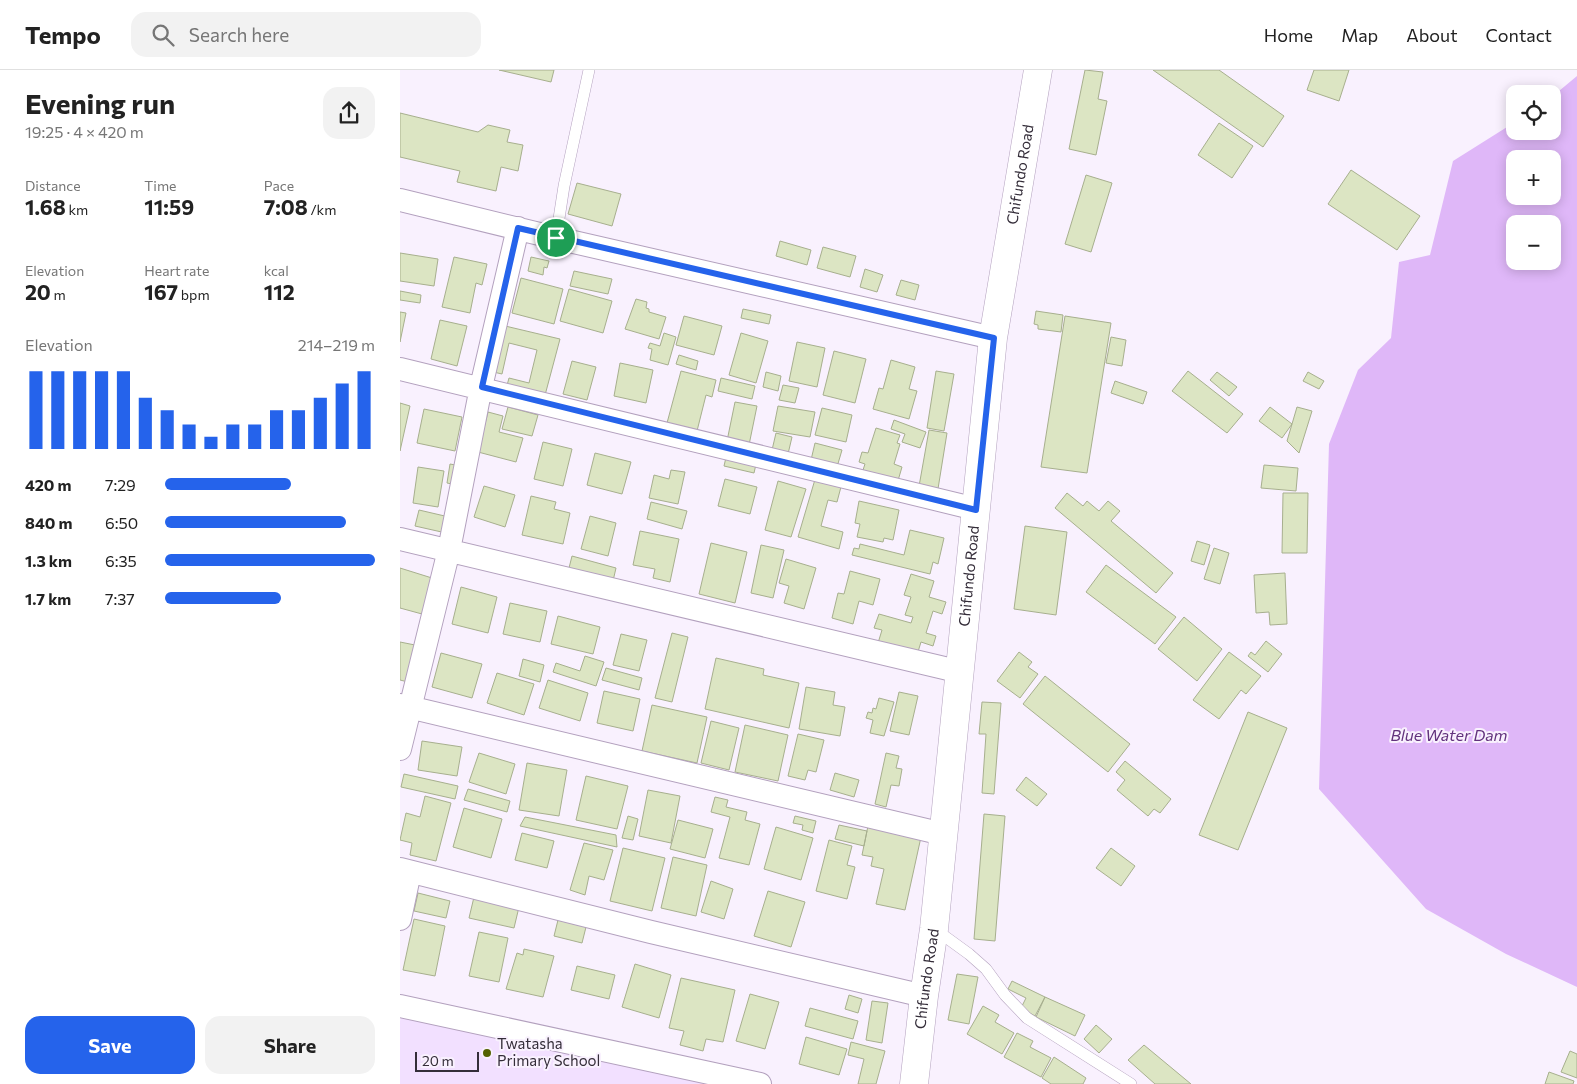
<!DOCTYPE html>
<meta charset="utf-8">
<style>
:root{--surface:#fff;--page:#f2f2f2;--text:#222;--muted:#767676;--line:#e0e0e0;--accent:#2563eb}
body{margin:0;font-family:Commissioner,sans-serif;background:var(--page);color:var(--text);height:100vh;display:flex;flex-direction:column;font-size:19px;white-space:nowrap}
*{box-sizing:border-box;margin:0}
p{font-size:16px;color:var(--muted)}
.icon{flex:none;width:28px;height:28px;fill:none;stroke:currentColor;stroke-width:2;stroke-linecap:round;stroke-linejoin:round}
.map{position:relative;flex:1;overflow:hidden}
.details{display:flex;flex-direction:column;background:var(--surface);width:400px}
.details>*{flex:none}
.buttons{position:absolute;left:1106px;top:15px;display:grid;gap:10px}
.buttons a{display:grid;place-items:center;width:55px;height:55px;border-radius:10px;background:var(--surface);box-shadow:0 2px 12px #0003;font-size:25px}
.scale{position:absolute;left:15px;bottom:12px;width:64px;box-sizing:border-box;padding-left:5px;border:2px solid #342d39;border-top:0;font-size:14px;line-height:18px;white-space:nowrap;color:#342d39;-webkit-text-stroke:4px #f9f1fe;paint-order:stroke}
.pin{position:absolute;display:grid;place-items:center;width:42px;height:42px;color:#fff;margin:-21px;border:2px solid #fff;border-radius:50%;box-shadow:0 1px 5px #0007}
.round{display:grid;place-items:center;flex:none;width:52px;height:52px;border-radius:15px;background:var(--page)}
.overview{display:flex;align-items:center;justify-content:space-between;height:85px;padding:0 25px}
h1{font-size:28px;font-weight:700;line-height:38px}
.metrics{display:grid;grid-template-columns:repeat(3,1fr);gap:8px;height:85px;padding:5px 25px}
.metrics div{display:grid;align-content:center}
.metrics b{font-size:21px;font-weight:700}
.metrics small{font-size:14px;font-weight:400}
.metrics p{font-size:14px}
.chart{height:140px;padding:10px 25px}
.chart p{display:flex;justify-content:space-between}
.chart svg{width:100%;height:90px;margin-top:5px;stroke:var(--accent);stroke-width:6}
.action{display:flex;gap:10px;margin-top:auto;padding:10px 25px}
.action a{flex:1;height:58px;border-radius:15px;background:var(--accent);color:#fff;font-size:20px;font-weight:700;line-height:58px;text-align:center}
.action a+a{background:var(--page);color:var(--text)}
ul{padding:0 25px;list-style:none;font-size:16px}
li{display:grid;grid-template-columns:80px 60px 1fr;align-items:center;height:38px}
li i{height:12px;border-radius:6px;background:var(--accent)}
header{display:flex;align-items:center;gap:30px;box-sizing:border-box;height:70px;padding:0 25px;background:var(--surface);border-bottom:1px solid var(--line)}
header strong{font-size:24px}
nav{display:flex;gap:28px;margin-inline-start:auto;font-size:18px}
.search{width:350px;height:45px;background:var(--page);display:flex;align-items:center;gap:12px;box-sizing:border-box;padding:0 18px;border-radius:15px;color:var(--muted);font-size:19px}
main{display:flex;flex:1;min-height:0}
.map>svg:first-child{display:block}
.built{fill:#f2e0ff}
.water{fill:#dfb7f8;fill-rule:evenodd}
.building{fill:#dce5c3;stroke:#a7af8e}
.lines{fill:none;stroke-linecap:round;stroke-linejoin:round}
.service-casing{stroke:#b3a1be;stroke-width:12}
.minor-casing{stroke:#b3a1be;stroke-width:24}
.tertiary-casing{stroke:#b3a1be;stroke-width:29}
.service{stroke:#fff;stroke-width:11}
.minor{stroke:#fff;stroke-width:22}
.tertiary{stroke:#fff;stroke-width:28}
.route-casing{stroke:#fff;stroke-width:10}
.route{stroke:#2563eb;stroke-width:6}
.poi-dot{fill:#546102;stroke:#f9f1fe;stroke-width:2}
.labels{text-anchor:middle;stroke-width:4;stroke-linejoin:round;paint-order:stroke}
.street-label{font-size:15px;fill:#342d39;stroke:#f9f1fe}
.poi-label{font-size:15px;fill:#342d39;stroke:#f9f1fe;text-anchor:start}
.water-label{font-size:16px;font-style:italic;fill:#62327d;stroke:#f9f1fe}
</style>
<header>
<strong>Tempo</strong>
<div class="search"><svg class="icon" aria-label="search" viewBox="0 0 24 24"><circle cx="10" cy="10" r="6"/><path d="M15 15l6 6"/></svg>Search here</div>
<nav><a>Home</a><a>Map</a><a>About</a><a>Contact</a></nav>
</header>
<main>
<section class="details">
<div class="overview"><div><h1>Evening run</h1><p>19:25 · 4 × 420 m</p></div><a class="round"><svg class="icon" aria-label="share" viewBox="0 0 24 24"><path d="M12 15V3M7 8l5-5 5 5M5 13v7h14v-7"/></svg></a></div>
<div class="metrics">
<div><p>Distance</p><b>1.68<small> km</small></b></div>
<div><p>Time</p><b>11:59</b></div>
<div><p>Pace</p><b>7:08<small> /km</small></b></div>
</div>
<div class="metrics">
<div><p>Elevation</p><b>20<small> m</small></b></div>
<div><p>Heart rate</p><b>167<small> bpm</small></b></div>
<div><p>kcal</p><b>112</b></div>
</div>
<div class="chart"><p><span>Elevation</span>214–219 m</p>
<svg viewBox="0 0 160 44" preserveAspectRatio="none"><path d="M5 44V6M15 44V6M25 44V6M35 44V6M45 44V6M55 44V19M65 44V25M75 44V32M85 44V38M95 44V32M105 44V32M115 44V25M125 44V25M135 44V19M145 44V12M155 44V6"/></svg>
</div>
<ul>
<li><b>420 m</b>7:29<i style="width:60%"></i></li>
<li><b>840 m</b>6:50<i style="width:86%"></i></li>
<li><b>1.3 km</b>6:35<i style="width:100%"></i></li>
<li><b>1.7 km</b>7:37<i style="width:55%"></i></li>
</ul>
<div class="action"><a>Save</a><a>Share</a></div>
</section>
<div class="map">
<svg width="1177" height="1014" viewBox="0 0 1177 1014">
<rect width="100%" height="100%" fill="#f9f1fe"/>
<path class="built" d="M2,944L313,1014H0V951Z"/>
<path class="water" d="M1177,6V917L1106,884L1026,839L919,719L929,374L958,300L991,268L999,192L1030,185L1053,91L1115,52V61H1152L1153,26ZM1115,89H1152V126H1115ZM1115,154H1152V191H1115Z"/>
<path class="building" d="M99,0H154L151,12Z
M685,0L703,2L698,29L707,31L696,85L669,79Z
M753,0H819L884,46L863,77Z
M914,0H949L939,31L907,20Z
M0,43L78,62L88,55L110,60L107,72L123,75L118,101L101,97L96,121L57,112L60,101L0,87Z
M819,53L853,76L832,108L798,85Z
M951,100L1020,146L997,180L928,134Z
M686,105L712,113L691,182L665,174Z
M177,113L221,124L212,156L168,144Z
M380,171L411,180L407,195L376,186Z
M423,177L456,186L450,207L417,198Z
M0,183L38,189L34,216L0,211Z
M54,187L87,194L82,215L76,213L70,243L42,237Z
M131,187L149,191L147,198L144,197L143,205L128,201Z
M465,199L483,205L477,222L460,217Z
M174,201L212,209L208,224L170,216Z
M121,208L163,219L154,254L112,243Z
M501,210L519,215L515,230L496,225Z
M169,219L212,231L203,263L160,251Z
M0,221L21,225L20,233L0,230Z
M236,229L247,232L246,238L249,239V242L266,247L259,269L225,259Z
M343,239L371,245L369,254L341,248Z
M636,241L663,245L661,262L638,259V255L634,254Z
M0,242L6,243L0,272Z
M284,246L322,256L314,285L276,275Z
M665,246L711,253L687,403L641,397Z
M40,250L67,256L57,296L31,289Z
M101,255L160,269L144,329L106,319L109,308L129,313L137,280L109,273L102,304L89,301Z
M264,263L276,267L268,295L250,290L252,279L248,278L250,273L260,276Z
M341,263L368,271L356,313L329,305Z
M711,267L726,270L722,296L706,293Z
M397,272L425,278L417,317L389,311Z
M434,281L466,289L455,333L423,325Z
M279,285L298,291L296,300L276,294Z
M491,290L515,297L509,319L517,321L509,349L473,339L479,318L483,319Z
M172,291L196,297L187,330L163,324Z
M220,293L253,300L246,333L214,326Z
M281,301L316,310L312,327L306,325L297,361L267,353Z
M536,301L554,304L544,361L527,358Z
M788,301L843,344L827,363L772,321Z
M366,302L381,306L378,321L363,317Z
M817,302L837,317L829,326L810,310Z
M908,302L924,311L919,319L903,311Z
M321,308L355,316L352,329L318,321Z
M715,311L747,322L743,334L711,323Z
M383,315L399,318L395,333L379,330Z
M335,332L357,336L349,375L327,371Z
M0,333L10,336L0,381Z
M378,336L415,342L410,367L373,361Z
M108,337L138,345L132,366L102,359Z
M870,337L892,354L882,368L859,351Z
M897,337L912,341L899,383L887,371Z
M422,338L452,345L446,372L415,365Z
M24,339L62,347L55,381L17,373Z
M88,342L103,346L99,362L123,368L116,392L78,382Z
M494,350L526,362L520,378L502,372L505,364L491,359Z
M476,358L500,365L497,373L500,374L494,394L502,397L497,414L462,403L465,394L459,392L462,382L468,383Z
M529,360L547,363L537,425L518,422Z
M376,363L392,367L388,384L372,380Z
M143,372L172,379L163,416L134,409Z
M415,373L442,380L437,397L411,390Z
M195,383L231,392L222,424L187,415Z
M327,383L357,390L354,403L324,396Z
M50,394L61,396L57,415L47,413Z
M864,395L898,398L896,421L861,418Z
M18,397L44,401L38,437L13,433Z
M271,400L285,402L278,434L249,428L254,405L269,409Z
M416,406L442,413L437,432L428,430L421,456L443,462L439,479L398,467Z
M325,409L357,417L350,444L318,436Z
M378,411L406,419L391,467L365,460Z
M84,416L115,425L105,457L74,447Z
M667,423L683,436L687,431L699,441L708,431L720,441L711,451L773,503L756,523L655,438Z
M883,423H908L907,483H882Z
M131,426L156,432L154,439L170,443L163,474L122,465Z
M459,431L499,440L493,470L484,468L483,472L457,467L460,454L455,453Z
M251,432L287,441L282,459L247,449Z
M19,440L49,447L46,463L15,456Z
M190,446L216,453L208,486L181,479Z
M625,456L667,462L656,545L614,539Z
M510,460L544,468L538,494L533,492L530,504L452,485L454,478L459,479L460,474L504,485Z
M240,461L279,469L270,512L253,508L255,499L233,495Z
M797,471L810,475L804,495L791,491Z
M311,473L347,482L335,533L299,524Z
M361,475L384,480L373,528L351,523Z
M814,478L829,483L820,514L804,509Z
M172,486L216,498L213,511L169,498Z
M386,489L416,498L404,539L384,533L389,516L379,513Z
M706,495L776,547L755,574L686,522Z
M0,498L32,508L22,544L0,538Z
M450,501L480,509L473,535L459,531L453,554L432,548L438,523L444,524Z
M885,503L887,554L870,555L869,542L856,543L854,505Z
M511,504L534,511L529,527L546,532L542,544L533,541L526,563L536,566L533,576L521,572L517,585L478,573L482,560L474,558L479,544L511,553L513,547L505,545L511,527L504,525Z
M61,517L97,527L88,563L52,554Z
M110,533L147,541L140,572L103,564Z
M158,546L200,557L193,584L151,574Z
M784,547L822,579L797,611L758,579Z
M272,563L288,567L272,632L255,628Z
M221,564L247,570L239,601L213,595Z
M866,571L882,584L868,602L848,586L851,582L855,585Z
M0,572L20,576L12,613L0,610Z
M619,582L632,592L628,597L638,604L620,628L597,611Z
M829,582L861,606L846,624L841,620L819,649L793,630Z
M41,583L82,594L72,628L32,617Z
M185,586L204,592L196,616L153,602L156,593L180,601Z
M316,588L364,599L363,605L399,613L389,658L305,639Z
M123,589L144,595L140,612L119,606Z
M206,598L242,608L239,620L202,610Z
M97,603L134,614L124,645L87,633Z
M645,606L730,674L708,702L623,634Z
M148,610L188,623L180,651L139,638Z
M406,617L435,622L433,635L445,637L440,666L399,659Z
M204,621L240,629L233,661L197,653Z
M499,622L518,626L509,665L490,661Z
M479,628L494,632L484,666L470,663L473,650L466,648L468,642L472,643L473,638L476,639Z
M582,632L601,633L594,724L582,723L586,664H579Z
M252,635L307,647L297,693L242,681Z
M848,642L887,658L838,780L799,765Z
M311,651L339,658L329,700L301,693Z
M345,655L388,665L378,711L335,702Z
M398,664L424,670L416,702L408,700L405,710L388,706Z
M22,671L62,677L57,706L18,700Z
M79,683L115,694L106,724L69,712Z
M486,683L499,686L496,698L502,699L499,716L491,715L486,737L475,734Z
M725,691L771,729L760,743L754,739L748,746L717,720L725,710L716,702Z
M127,693L167,700L159,746L119,740Z
M435,703L459,710L454,727L430,720Z
M4,704L58,716L55,729L1,717Z
M186,706L228,716L217,759L176,750Z
M626,707L647,724L637,736L616,720Z
M68,719L110,731L107,742L64,730Z
M248,720L280,726L271,773L239,766Z
M25,726L51,733L36,791L10,785L12,773L0,770L6,743L20,747Z
M315,727L328,730L326,737L347,742L345,750L360,754L349,795L319,788L330,747L311,742Z
M64,738L102,749L91,788L53,777Z
M584,744L605,746L595,871L574,869Z
M228,746L238,749L233,770L222,768Z
M395,746L416,751L413,763L402,760L403,755L393,753Z
M125,747L216,765L217,777L120,756Z
M278,750L313,759L305,788L270,779Z
M439,755L467,761L464,776L435,769Z
M468,756L521,767L505,840L476,834L484,799L471,796L473,787L462,785Z
M376,757L413,768L401,810L364,799Z
M122,763L154,771L147,798L115,790Z
M429,770L452,776L447,795L455,797L447,829L416,821Z
M184,773L213,780L204,810L189,806L185,825L170,820Z
M223,778L265,788L252,841L210,831Z
M711,778L735,796L721,816L696,798Z
M273,787L307,795L296,846L261,838Z
M311,811L333,819L324,849L301,842Z
M368,821L405,832L391,877L354,866Z
M18,823L50,831L46,848L14,841Z
M74,827L119,837L114,858L69,848Z
M14,849L45,856L35,906L3,900Z
M158,850L186,857L182,873L154,866Z
M79,862L108,868L99,912L69,906Z
M124,879L154,886L143,927L106,919L117,883L123,885Z
M235,894L271,905L259,948L222,937Z
M177,896L215,905L209,929L171,920Z
M557,904L578,907L569,954L548,950Z
M281,908L335,920L323,972L306,969L303,981L280,975L284,961L269,958Z
M612,911L645,927L635,946L621,938L626,928L608,919Z
M350,924L379,932L365,979L336,971Z
M449,925L462,929L458,943L445,939Z
M645,927L685,945L675,966L636,947Z
M472,931L488,933L482,973L466,970Z
M583,936L599,945L595,952L614,963L602,984L567,964Z
M410,938L458,951L453,969L405,956Z
M696,955L712,969L699,983L684,969Z
M617,963L633,971L630,977L651,988L641,1007L604,987Z
M406,967L447,979L439,1005L399,994Z
M451,972L485,981L476,1014H458L464,989L448,985Z
M744,975L791,1014H755L728,990Z
M1170,981L1177,984V1008L1161,1002Z
M654,987L686,1008L683,1014H651L642,1008Z
M1149,1002L1174,1011L1173,1014H1145Z"/>
<g class="lines">
<g class="service-casing">
<path id="service" d="M156,168L164,116L189,0
M536,860L569,884L586,899L605,925L627,948L731,1014"/>
</g>
<g class="minor-casing">
<path id="minor" d="M0,130L156,168L593,268
M0,299L576,439
M0,469L561,602
M0,635L543,764
M0,679L49,480L81,317L118,158
M0,799L251,862L524,926
M0,849L10,802
M0,936L360,1014"/>
</g>
<g class="tertiary-casing">
<g id="tertiary">
<path id="s1" d="M514,1014L524,926L534,859L593,268L638,0"/>
</g>
</g>
<use href="#service" class="service"/>
<use href="#minor" class="minor"/>
<use href="#tertiary" class="tertiary"/>
</g>
<g class="lines">
<g class="route-casing">
<path id="route" d="M118,158L594,268L576,440L82,317Z"/>
</g>
<use href="#route" class="route"/>
</g>
<circle class="poi-dot" cx="87" cy="983" r="5"/>
<g class="labels">
<g class="street-label">
<text dy="5" stroke="none"><textPath href="#s1" startOffset="916">Chifundo Road</textPath></text>
<text dy="5" stroke="none"><textPath href="#s1" startOffset="511">Chifundo Road</textPath></text>
<text dy="5" stroke="none"><textPath href="#s1" startOffset="106">Chifundo Road</textPath></text>
</g>
<g class="poi-label">
<text x="97" y="979">Twatasha<tspan x="97" dy="17">Primary School</tspan></text>
</g>
<g class="water-label">
<text x="1049" y="671">Blue Water Dam</text>
</g>
</g>
</svg>
<div class="buttons">
<a><svg class="icon" aria-label="locate" viewBox="0 0 24 24"><circle cx="12" cy="12" r="6"/><path d="M12 2v4M12 18v4M2 12h4M18 12h4"/></svg></a>
<a>+</a>
<a>−</a>
</div>
<div class="scale">20 m</div>
<div class="pin" style="left:156px;top:168px;background:#1e9e55"><svg class="icon" aria-label="arrive" viewBox="0 0 24 24"><path d="M6 21V4h12l-3 4 3 4H6"/></svg></div>
</div>
</main>
